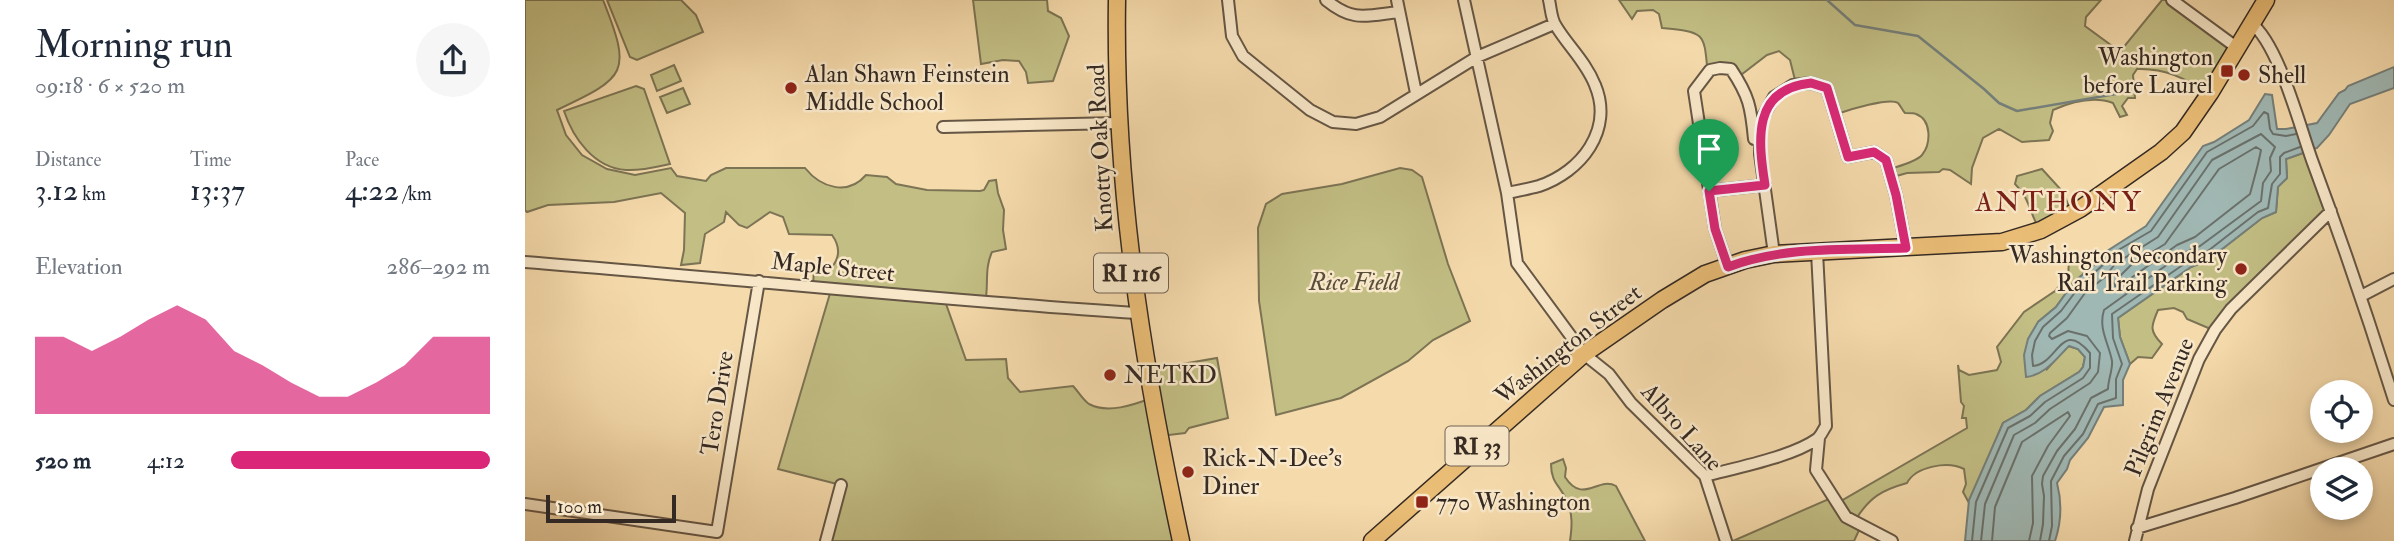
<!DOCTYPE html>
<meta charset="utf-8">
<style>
:root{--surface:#fff;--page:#f6f6f7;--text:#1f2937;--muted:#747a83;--accent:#db2777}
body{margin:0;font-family:"IM FELL Double Pica",serif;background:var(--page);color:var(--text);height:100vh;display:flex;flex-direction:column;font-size:26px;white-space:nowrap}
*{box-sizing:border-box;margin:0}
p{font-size:23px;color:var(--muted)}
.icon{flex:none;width:38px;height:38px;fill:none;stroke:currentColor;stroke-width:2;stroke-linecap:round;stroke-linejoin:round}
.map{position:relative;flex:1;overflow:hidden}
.side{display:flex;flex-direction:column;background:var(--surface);width:525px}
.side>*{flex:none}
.controls{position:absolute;left:1785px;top:380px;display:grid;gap:14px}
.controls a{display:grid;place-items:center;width:63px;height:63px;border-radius:50%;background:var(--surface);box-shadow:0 4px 10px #0003;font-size:35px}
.scale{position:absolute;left:21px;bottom:18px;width:130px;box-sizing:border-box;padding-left:7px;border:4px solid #352a23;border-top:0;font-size:19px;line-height:24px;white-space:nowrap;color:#352a23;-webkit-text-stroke:5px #f8e7c8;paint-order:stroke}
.pin{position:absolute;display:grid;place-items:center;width:60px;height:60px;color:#fff;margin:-72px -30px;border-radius:50% 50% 50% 0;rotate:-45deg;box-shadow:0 0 7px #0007}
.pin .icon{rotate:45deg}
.round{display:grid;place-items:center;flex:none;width:74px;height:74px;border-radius:37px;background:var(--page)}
.head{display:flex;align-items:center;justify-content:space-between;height:119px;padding:0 35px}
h1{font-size:38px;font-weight:600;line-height:52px}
.metrics{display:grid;grid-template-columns:repeat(3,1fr);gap:10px;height:119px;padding:7px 35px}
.metrics div{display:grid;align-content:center}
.metrics b{font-size:30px;font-weight:600}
.metrics small{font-size:19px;font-weight:400}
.metrics p{font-size:19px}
.chart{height:196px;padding:14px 35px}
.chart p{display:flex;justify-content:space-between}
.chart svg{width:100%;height:126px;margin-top:7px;fill:var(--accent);opacity:.7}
ul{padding:0 35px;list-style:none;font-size:23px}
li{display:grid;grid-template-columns:112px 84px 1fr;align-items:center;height:52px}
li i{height:18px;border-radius:9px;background:var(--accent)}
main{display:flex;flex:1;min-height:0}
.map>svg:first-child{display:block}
.green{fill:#c2be84;stroke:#7c7454;stroke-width:2}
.water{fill:#a0b8b4;stroke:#757f7a;stroke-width:2}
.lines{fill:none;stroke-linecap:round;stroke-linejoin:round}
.shore{stroke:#6a716c;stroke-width:2}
.stream{stroke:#757f7a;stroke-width:2.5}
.street-casing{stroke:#655645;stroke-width:14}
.primary-casing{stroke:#352a23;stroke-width:19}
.street{stroke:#f8e7c8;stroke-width:10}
.primary{stroke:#eabd76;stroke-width:16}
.route-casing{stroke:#fff;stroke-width:14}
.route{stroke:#db2777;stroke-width:9}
.poi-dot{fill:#8f2418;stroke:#f8e7c8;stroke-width:2.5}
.labels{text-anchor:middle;stroke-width:5;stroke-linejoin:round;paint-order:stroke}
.shield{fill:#f8e7c8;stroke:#706354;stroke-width:2}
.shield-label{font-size:23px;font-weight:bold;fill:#352a23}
.poi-label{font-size:24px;fill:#352a23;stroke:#f8e7c8;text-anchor:start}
.street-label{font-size:24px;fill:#352a23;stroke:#f8e7c8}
.park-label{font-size:24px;font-style:italic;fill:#584f3b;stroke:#f8e7c8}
.quarter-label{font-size:28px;letter-spacing:2px;fill:#7a1f14;stroke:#f8e7c8}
</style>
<main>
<section class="side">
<div class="head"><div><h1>Morning run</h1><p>09:18 · 6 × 520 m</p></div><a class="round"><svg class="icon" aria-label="share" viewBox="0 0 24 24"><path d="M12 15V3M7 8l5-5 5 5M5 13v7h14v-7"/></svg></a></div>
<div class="metrics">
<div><p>Distance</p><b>3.12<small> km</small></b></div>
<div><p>Time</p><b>13:37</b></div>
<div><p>Pace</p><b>4:22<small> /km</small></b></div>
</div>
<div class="chart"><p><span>Elevation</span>286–292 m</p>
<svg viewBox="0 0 160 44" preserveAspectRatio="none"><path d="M0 44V17L10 17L20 22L30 17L40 11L50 6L60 11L70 22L80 27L90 33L100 38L110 38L120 33L130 27L140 17L150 17L160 17V44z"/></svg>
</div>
<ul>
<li><b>520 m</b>4:12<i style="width:100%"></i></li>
</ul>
</section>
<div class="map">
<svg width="1869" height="541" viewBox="0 0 1869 541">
<rect width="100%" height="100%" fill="#f5daab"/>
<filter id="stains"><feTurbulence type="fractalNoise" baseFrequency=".00286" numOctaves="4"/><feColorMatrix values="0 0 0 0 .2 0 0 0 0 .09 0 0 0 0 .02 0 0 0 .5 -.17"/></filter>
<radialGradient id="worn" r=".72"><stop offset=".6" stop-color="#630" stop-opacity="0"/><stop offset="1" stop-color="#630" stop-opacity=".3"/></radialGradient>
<path class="green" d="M0,0H78C107,73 102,77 32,110L41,135L57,155L82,169L110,175L146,168L152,176L181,181L186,175L201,168H280C296,188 323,196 341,175L362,177L371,184L402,190L455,191L459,190L464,181L471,180L473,193L479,210L478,230L481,249L467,252C459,269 464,286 460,304L420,301L441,360L481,359L483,378L495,392L548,386C553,391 558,400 564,404C583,414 608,405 627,398L622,370L692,358L703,418L664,428L660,433L635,436L656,541H300L316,485L253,469L306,290L288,287L289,269L307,267C315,257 315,246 307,235L264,234L258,217L245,212L222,228L214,225L201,212L199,222L180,234L175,263L156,265L159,250L160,213L136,193L89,202L23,205L2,212L0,210Z
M82,0H156L171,15L178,32L112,60L105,57Z
M448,0H522L523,11L536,18L544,36L528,81L503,83L501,72L494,61L478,60L456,64Z
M1094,0H1576L1561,17L1560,26L1590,48H1598L1637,0H1647L1710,45L1682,94C1662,78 1638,68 1612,69L1608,75L1610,98H1603L1597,106L1602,115L1595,117L1588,103C1569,96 1546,102 1528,110L1525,123L1528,131L1524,140L1497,142L1474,129L1458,138L1447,168L1446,184L1425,170L1418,169L1414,172L1382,173L1368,177L1365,169C1374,166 1391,162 1397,155C1406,144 1407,120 1391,114C1390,113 1381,113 1380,113C1377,110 1376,106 1373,103C1365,97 1323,110 1312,114L1302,87L1271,84L1265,60L1254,51L1242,55L1212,78C1201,70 1193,69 1183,77C1179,33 1182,32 1137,28L1134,14L1128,10L1112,11L1107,19Z
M149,65L156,81L132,91L126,75Z
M111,86L119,89L145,164C131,167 116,171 101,170C69,168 48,138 39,111Z
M158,88L165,104L142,113L135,97Z
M1784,151L1805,208L1688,330L1662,319L1658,312L1649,308L1633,310C1626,326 1624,331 1637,344L1627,358L1613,357L1605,364L1595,337L1593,318L1666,267L1683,260L1737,218L1751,212L1753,186L1762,178L1761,159Z
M875,168L887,170L897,177L923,264L945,321L908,340L883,361L816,398L751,415L734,301L733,228L741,204L757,194L817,184Z
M1517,169L1538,192L1546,211L1514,229C1505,213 1504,197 1490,184L1492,176Z
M1579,253L1569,265L1549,282L1531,307L1513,322L1522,369L1543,346L1553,349L1560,357L1558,367L1554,372L1515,396L1501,410L1478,423L1444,503L1438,492L1441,484L1439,469C1423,461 1391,466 1382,483C1357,490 1345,497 1331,519L1336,526L1329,541H1208L1306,498L1314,502L1442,428L1441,418H1437L1439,406L1436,402L1433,365L1434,370L1444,375L1472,370L1476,362L1472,347L1499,312L1530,291L1538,281L1543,278L1544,259L1558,255Z
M1038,459L1041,468L1040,477C1058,505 1073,476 1091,486L1120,541H1045C1047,527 1048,514 1042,501C1035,485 1026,483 1026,464Z"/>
<path class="water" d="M1869,67V88L1825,104L1804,135L1792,148L1761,159L1762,178L1753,187L1751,212L1737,218L1683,260L1666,267L1593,318L1595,337L1605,364L1598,380V405L1579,407L1563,438L1545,460L1542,469L1532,483C1537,502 1536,523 1530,541H1440L1444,500L1478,423L1501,410L1515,396L1554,372L1558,367L1560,357L1553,349L1544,346C1531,359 1520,375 1501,377L1499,355L1503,339L1513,322L1531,307L1549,282L1569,265L1579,253L1621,226L1678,146L1689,142L1724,120L1740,94L1747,95L1752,129H1761L1792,123L1814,93L1820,90L1823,86Z"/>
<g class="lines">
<path class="shore" d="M1731,147L1736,150C1733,166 1729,179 1725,194L1670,237L1652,245L1595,286H1590L1589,282L1606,265L1640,244L1694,169Z
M1447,541L1451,502L1483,428L1505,416L1520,402L1558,378L1565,368V353C1536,318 1533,364 1508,366L1507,355L1510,341L1518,327L1536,311L1554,287L1595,249L1626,231L1682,152L1728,126L1739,112L1743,114L1745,129L1748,134L1761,136L1771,134
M1456,541L1460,504L1489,435L1510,423L1525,409L1565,383L1573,372L1575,353L1562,336L1543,331L1527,339L1524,336L1525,333L1542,318L1560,293L1580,277L1590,264L1633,237L1687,160L1736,134L1750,147L1745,158L1746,171L1738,183L1736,201L1675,246L1657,254L1579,310C1573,329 1584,344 1587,361C1588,369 1583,380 1583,389L1566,398L1550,429L1532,451L1518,476L1517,484L1519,496L1518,524L1515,541
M1467,541L1470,507L1497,442L1543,412L1545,416L1523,446L1507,476L1508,523L1504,541
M1524,541L1527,526L1526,481L1539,456L1558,434L1573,404L1591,398V379L1597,364L1588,338L1587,314L1662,262L1679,254L1733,212L1743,208L1747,184L1755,174V157L1759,153L1775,147"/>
<path class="stream" d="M1302,0L1330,25L1393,36L1459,89L1474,103L1492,111L1608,91"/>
<g class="street-casing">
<path id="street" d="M703,0L707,36L718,56L785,110L808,122L831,124L855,117L952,57L1029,24
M801,0C828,22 840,16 873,12
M872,0L891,93
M939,0L982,193L992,263L1059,354L1084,374L1106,403L1180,476L1201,541
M1647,0L1711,47
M1726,23C1754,44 1775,128 1788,163C1817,241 1844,320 1869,400
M418,127L593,123
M1184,191L1240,185
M982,193C992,191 1003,189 1014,186C1056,172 1089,130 1070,85C1061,62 1043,46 1031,26C1026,19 1026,8 1024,0
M1249,254L1235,154V122L1249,97L1268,85L1286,83L1302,88L1323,157L1349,152L1361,160L1371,195L1381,248
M0,262C204,278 408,300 612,313
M1203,267L1190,229L1169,91L1185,70L1195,68L1206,69C1224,96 1226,107 1229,139
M1836,296L1869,279
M1294,438L1291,470L1321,517L1367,541
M1180,476C1210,468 1267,457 1292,439C1296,436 1298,430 1301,426L1292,252
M0,504L192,532L234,281
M1612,528L1710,498L1869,444
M301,541L316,485
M1610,541L1623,489L1674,359L1690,330L1706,309L1806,211"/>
</g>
<g class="primary-casing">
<path id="primary" d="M592,0C589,186 617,360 656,541
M847,541L1059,354L1137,300L1180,274L1220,260L1249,254L1477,242L1516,230L1555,209L1636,152L1658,132L1685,93L1741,0"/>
</g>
<use href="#street" class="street"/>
<use href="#primary" class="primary"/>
</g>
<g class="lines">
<g class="route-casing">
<path id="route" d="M1286,83L1302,88L1323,157L1349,152L1361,160L1371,195L1381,248C1322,250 1258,246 1203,267L1190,229L1184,191L1240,185C1233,140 1227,89 1286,83Z"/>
</g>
<use href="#route" class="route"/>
</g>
<g class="poi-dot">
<rect x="1695" y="64" width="14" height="14" rx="3.5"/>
<circle cx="1719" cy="75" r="7"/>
<circle cx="266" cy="88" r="7"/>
<circle cx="1716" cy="269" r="7"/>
<circle cx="585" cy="375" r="7"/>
<circle cx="663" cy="472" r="7"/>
<rect x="890" y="495" width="14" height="14" rx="3.5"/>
</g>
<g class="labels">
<g class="shield">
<rect x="569" y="253.5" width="74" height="39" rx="5"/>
<rect x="920.5" y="426.5" width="63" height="39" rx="5"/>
</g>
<g class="shield-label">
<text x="606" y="281">RI 116</text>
<text x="952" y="454">RI 33</text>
</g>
<g class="poi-label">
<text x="1688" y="65" text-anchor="end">Washington<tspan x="1688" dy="28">before Laurel</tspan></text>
<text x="280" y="82">Alan Shawn Feinstein<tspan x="280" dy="28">Middle School</tspan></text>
<text x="1733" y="83">Shell</text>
<text x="1702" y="263" text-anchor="end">Washington Secondary<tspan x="1702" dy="28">Rail Trail Parking</tspan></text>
<text x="599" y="383">NETKD</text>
<text x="677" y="466">Rick-N-Dee's<tspan x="677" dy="28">Diner</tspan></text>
<text x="911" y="510">770 Washington</text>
</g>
<g class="street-label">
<text transform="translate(575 148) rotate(-93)" y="8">Knotty Oak Road</text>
<text transform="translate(308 267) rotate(6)" y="8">Maple Street</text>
<text transform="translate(1043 344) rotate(-38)" y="8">Washington Street</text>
<text transform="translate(192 403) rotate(-81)" y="8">Tero Drive</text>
<text transform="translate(1634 407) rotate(-68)" y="8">Pilgrim Avenue</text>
<text transform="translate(1157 427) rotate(48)" y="8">Albro Lane</text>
</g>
<g class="park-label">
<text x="829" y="290">Rice Field</text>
</g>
<g class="quarter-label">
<text x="1534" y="211">ANTHONY</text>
</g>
</g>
<rect width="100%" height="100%" filter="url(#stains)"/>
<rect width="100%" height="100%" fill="url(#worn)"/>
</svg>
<div class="controls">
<a><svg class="icon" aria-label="locate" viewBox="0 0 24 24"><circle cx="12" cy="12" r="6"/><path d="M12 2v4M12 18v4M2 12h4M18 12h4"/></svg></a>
<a><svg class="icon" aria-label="layers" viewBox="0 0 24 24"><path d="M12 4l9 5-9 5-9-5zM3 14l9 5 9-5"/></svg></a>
</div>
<div class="scale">100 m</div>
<div class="pin" style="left:1184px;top:191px;background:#1e9e55"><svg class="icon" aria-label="arrive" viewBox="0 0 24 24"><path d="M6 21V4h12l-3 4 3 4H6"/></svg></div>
</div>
</main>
